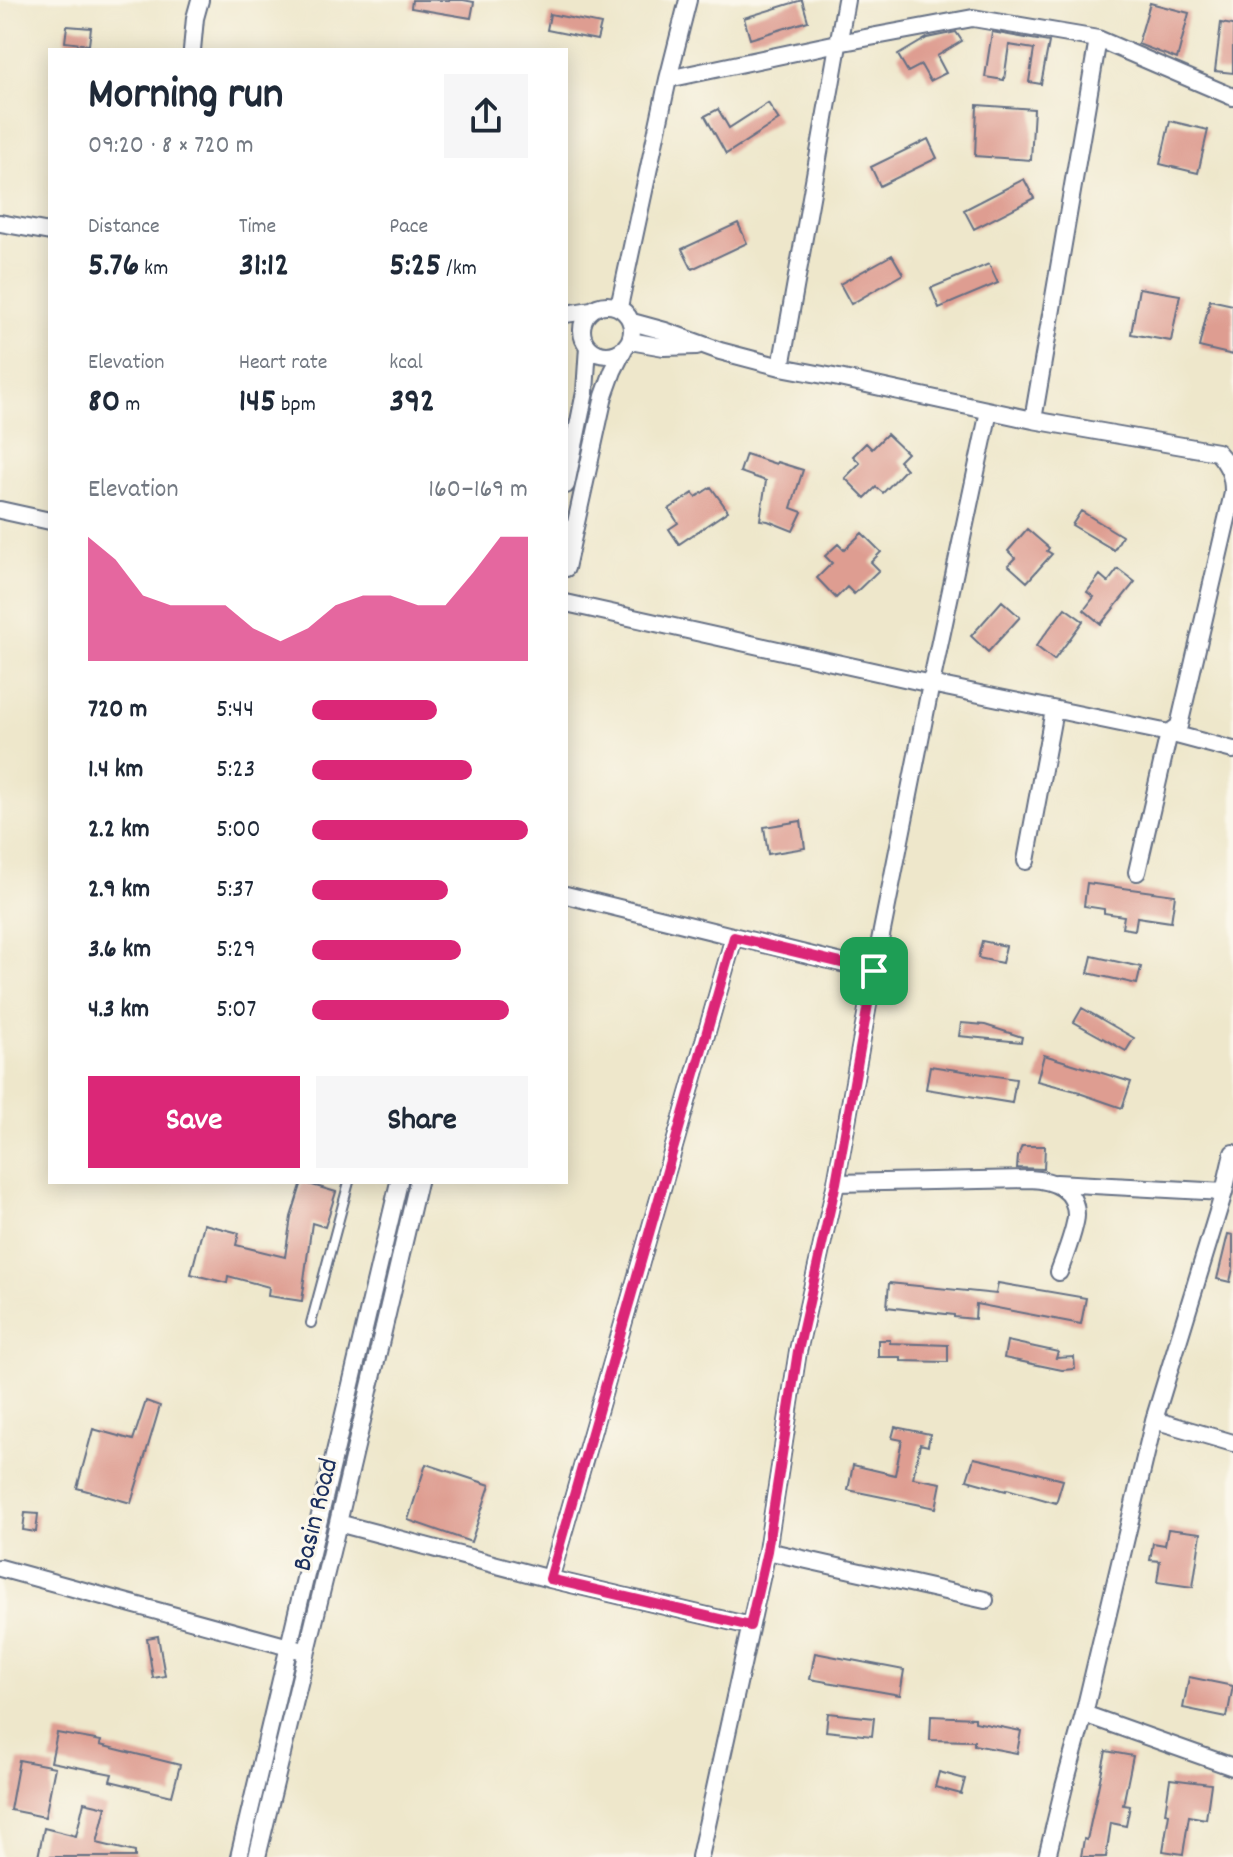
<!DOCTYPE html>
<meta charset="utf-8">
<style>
:root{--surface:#fff;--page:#f6f6f7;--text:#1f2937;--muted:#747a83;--accent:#db2777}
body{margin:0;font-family:Dekko,sans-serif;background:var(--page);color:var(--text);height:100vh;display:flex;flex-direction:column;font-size:30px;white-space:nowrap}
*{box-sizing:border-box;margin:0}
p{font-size:26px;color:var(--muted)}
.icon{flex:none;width:44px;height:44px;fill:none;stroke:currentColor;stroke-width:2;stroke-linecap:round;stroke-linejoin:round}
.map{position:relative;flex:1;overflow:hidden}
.sheet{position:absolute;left:48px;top:48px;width:520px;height:1136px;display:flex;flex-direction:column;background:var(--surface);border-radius:0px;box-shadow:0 4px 20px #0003}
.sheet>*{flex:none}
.pin{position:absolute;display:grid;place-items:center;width:68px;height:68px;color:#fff;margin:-34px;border-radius:16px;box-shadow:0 4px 12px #0006}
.round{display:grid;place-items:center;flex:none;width:84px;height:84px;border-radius:0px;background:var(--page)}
.headline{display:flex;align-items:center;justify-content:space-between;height:136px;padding:0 40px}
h1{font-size:44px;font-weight:700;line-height:60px}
.metrics{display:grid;grid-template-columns:repeat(3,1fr);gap:12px;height:136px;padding:8px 40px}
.metrics div{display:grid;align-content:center}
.metrics b{font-size:34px;font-weight:700}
.metrics small{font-size:22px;font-weight:400}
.metrics p{font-size:22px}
.chart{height:224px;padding:16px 40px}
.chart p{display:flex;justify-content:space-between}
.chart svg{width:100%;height:144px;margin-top:8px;fill:var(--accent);opacity:.7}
.button{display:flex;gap:16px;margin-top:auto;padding:16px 40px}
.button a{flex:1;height:92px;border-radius:0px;background:var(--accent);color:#fff;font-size:32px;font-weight:700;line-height:92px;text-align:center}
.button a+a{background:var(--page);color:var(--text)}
ul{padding:0 40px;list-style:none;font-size:26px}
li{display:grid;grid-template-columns:128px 96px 1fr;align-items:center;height:60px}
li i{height:20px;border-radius:10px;background:var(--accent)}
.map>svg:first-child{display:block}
.building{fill:#de9d91}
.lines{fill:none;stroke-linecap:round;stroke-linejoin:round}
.lane-casing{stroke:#656f84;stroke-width:12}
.street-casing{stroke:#656f84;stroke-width:20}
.lane{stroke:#fff;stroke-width:8}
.street{stroke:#fff;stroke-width:16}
.route-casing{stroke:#fff;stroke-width:16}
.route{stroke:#db2777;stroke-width:10}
.labels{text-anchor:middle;stroke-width:6;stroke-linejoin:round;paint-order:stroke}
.street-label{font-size:28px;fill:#1b2f5e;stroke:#fbf7ec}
</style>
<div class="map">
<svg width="1233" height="1857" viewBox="0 0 1233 1857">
<rect width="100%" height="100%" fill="#fbf7ec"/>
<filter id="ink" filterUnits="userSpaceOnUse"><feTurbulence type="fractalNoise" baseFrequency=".0125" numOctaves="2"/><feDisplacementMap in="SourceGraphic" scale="16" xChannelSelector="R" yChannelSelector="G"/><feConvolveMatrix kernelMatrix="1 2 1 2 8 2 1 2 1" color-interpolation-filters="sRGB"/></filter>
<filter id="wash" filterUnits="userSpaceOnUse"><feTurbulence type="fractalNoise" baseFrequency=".006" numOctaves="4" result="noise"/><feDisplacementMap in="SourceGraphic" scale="32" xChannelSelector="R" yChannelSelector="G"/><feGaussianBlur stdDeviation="1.8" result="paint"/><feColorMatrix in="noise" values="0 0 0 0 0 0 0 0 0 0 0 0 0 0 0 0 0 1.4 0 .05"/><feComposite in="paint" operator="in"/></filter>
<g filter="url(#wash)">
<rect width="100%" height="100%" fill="#eee7cb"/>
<g id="blocks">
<path class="building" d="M412,0H463L474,2L471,18L411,8Z
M802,0L808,21L750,39L744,18Z
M1150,3L1189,13L1177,59L1138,44Z
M550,14L601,24L597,40L547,30Z
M1221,23L1233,25V73L1215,71Z
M67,26L91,28L89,45L65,42Z
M956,32L962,41L937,56L946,73L930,81L921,65L908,72L898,55L927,38Z
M992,32L1049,42L1041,84L1029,82L1034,49L1009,45L1004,80L985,77Z
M768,103L779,120L726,154L705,116L718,109L729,128Z
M977,105L1034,109L1031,160L975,156Z
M1170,121L1208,130L1198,173L1160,164Z
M928,139L937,158L880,186L871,167Z
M1024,179L1034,198L974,229L964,210Z
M738,223L747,243L692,269L682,249Z
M892,255L903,274L851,304L840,284Z
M989,264L998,283L939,308L931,288Z
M1139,288L1180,295L1171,341L1131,334Z
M1210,300L1233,305V355L1199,347Z
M887,434L907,453L899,461L906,469L883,493L876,487L865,498L845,478L860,463L853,456L866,443L872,449Z
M746,454L776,464L777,462L803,470L791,508L802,512L793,531L768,521L760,520L766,481L740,472Z
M711,487L728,511L679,544L669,529L678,523L669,509L693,493L696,497Z
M1081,511L1122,536L1114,550L1072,525Z
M1027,529L1049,548L1047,551L1052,554L1027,582L1008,565L1015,558L1008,551Z
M862,533L881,552L871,562L879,570L854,594L847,587L836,598L817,578L832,563L825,556L838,544L844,550Z
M1118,569L1135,582L1101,624L1084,610L1094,597L1087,592L1100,575L1108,582Z
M1002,601L1020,617L988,652L971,636Z
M1065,608L1083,621L1054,660L1036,646Z
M801,821L805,848L768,854L764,827Z
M1087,883L1175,895L1171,922L1137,917L1135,930L1122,928L1124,916L1104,913V909L1084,906Z
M982,941L1006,946L1002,963L978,958Z
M1092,956L1141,967L1137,984L1088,973Z
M1082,1008L1134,1038L1126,1051L1074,1022Z
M961,1023L985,1025L1022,1037L1021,1042L959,1036Z
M1044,1055L1131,1082L1122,1108L1079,1093L1080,1092L1037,1081Z
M930,1066L1016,1079L1012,1103L926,1089Z
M1022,1146H1045L1044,1169L1017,1168L1018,1156Z
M302,1182L336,1192L325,1227L312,1223L303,1287H304L302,1301L268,1296L269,1287L228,1276L227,1283L191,1274L204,1224L239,1233L236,1245L285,1257L291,1217Z
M1228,1234L1233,1235V1268L1230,1282L1217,1279Z
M889,1283L996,1294L998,1283L1086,1298L1081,1324L976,1304L975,1319L954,1317V1315L887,1307Z
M878,1340H890V1343L948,1345V1362L901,1361V1357H878Z
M1007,1341L1058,1352L1056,1358L1074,1357L1075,1369L1062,1370L1004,1358Z
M146,1401L160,1406L131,1503L77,1488L93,1429L133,1440Z
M895,1427L930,1434L928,1446L920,1444L913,1478L941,1483L936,1508L848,1490L853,1465L895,1475L902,1440L892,1438Z
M974,1458L1018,1468L1063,1480L1056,1503L1007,1489L1006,1491L967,1480Z
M426,1464L490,1485L471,1542L408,1520Z
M25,1513L38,1514L36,1532L23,1530Z
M1168,1529L1201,1533L1193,1587L1157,1582L1160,1561L1150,1560L1153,1543L1165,1545Z
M158,1636L165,1676L153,1678L147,1638Z
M815,1653L904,1670L900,1695L810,1679Z
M1189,1677L1233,1686L1227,1717L1183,1708Z
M828,1713L874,1718L872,1736L826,1731Z
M931,1716L975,1718V1722L1021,1731L1017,1753L974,1745V1741L930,1740Z
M57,1733L101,1741L100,1745L180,1765L172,1796L110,1781L112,1774L51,1762Z
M1106,1751L1133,1756L1123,1805L1130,1806L1126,1826L1111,1823L1106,1857H1081L1084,1839L1087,1840Z
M19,1760L55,1767L45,1817L10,1810Z
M939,1772L965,1779L961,1794L935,1787Z
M1170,1779L1211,1784L1206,1819L1189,1816L1183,1854L1163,1851L1169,1814L1165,1813Z
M84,1802L106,1807L97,1843L135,1852V1857H38L44,1828L76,1836Z"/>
</g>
</g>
<g filter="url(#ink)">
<use href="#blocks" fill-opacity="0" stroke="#656f84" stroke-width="2"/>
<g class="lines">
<g class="lane-casing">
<path id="lane" d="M311,1323L349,1182"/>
</g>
<g class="street-casing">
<path id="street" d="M192,50L195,18L200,0
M668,79L838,43L973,18L1098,39L1233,97
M0,223L50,232
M582 330a25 25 0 1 1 50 0a25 25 0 1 1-50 0Z
M619,307L668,79L688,0
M566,314L591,310
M632,322L665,331L720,351L781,367L839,378L1033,420L1217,452C1228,464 1233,475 1233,491
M630,341L664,347L697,346
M781,367L846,0
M1033,420L1098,39
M566,485L585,392L588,346
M0,510L50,521
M566,568L604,396L613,371L624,349
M566,603L931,684L1169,733L1233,750
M1026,861L1054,710
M1137,872L1169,733L1179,726L1233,493
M566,895L874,971
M836,1183L1030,1179C1052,1180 1076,1188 1076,1215C1076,1228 1064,1258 1059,1272
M1056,1183L1224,1192
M1154,1420L1233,1443
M338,1523L550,1579L750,1626
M767,1551L985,1600
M0,1568L300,1650
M550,1579L734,937
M1084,1714L1233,1767
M239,1857L399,1182
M257,1857L338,1523L418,1182
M700,1857L767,1551L798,1351L836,1183L874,971L931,684L989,411
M1047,1857L1064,1787L1084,1714L1154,1420L1224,1192L1233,1153"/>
</g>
<use href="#lane" class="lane"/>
<use href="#street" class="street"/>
</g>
</g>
<g class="lines" filter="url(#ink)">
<g class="route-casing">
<path id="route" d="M734,937L874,971L836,1183L798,1351L767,1551L750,1626L550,1579Z"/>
</g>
<use href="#route" class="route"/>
</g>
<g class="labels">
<g class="street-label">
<text transform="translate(313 1514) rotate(-76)" y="10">Basin Road</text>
</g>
</g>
</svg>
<div class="pin" style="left:874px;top:971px;background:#1e9e55"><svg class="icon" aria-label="arrive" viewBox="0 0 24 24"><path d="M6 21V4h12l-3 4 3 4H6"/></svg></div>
<section class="sheet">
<div class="headline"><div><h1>Morning run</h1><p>09:20 · 8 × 720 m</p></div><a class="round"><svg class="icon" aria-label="share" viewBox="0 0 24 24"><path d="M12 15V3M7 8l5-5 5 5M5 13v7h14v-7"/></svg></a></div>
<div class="metrics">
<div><p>Distance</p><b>5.76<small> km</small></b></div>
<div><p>Time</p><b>31:12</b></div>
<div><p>Pace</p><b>5:25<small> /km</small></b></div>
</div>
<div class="metrics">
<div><p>Elevation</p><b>80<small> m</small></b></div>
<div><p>Heart rate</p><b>145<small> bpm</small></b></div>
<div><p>kcal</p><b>392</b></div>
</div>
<div class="chart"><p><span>Elevation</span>160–169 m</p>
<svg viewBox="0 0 160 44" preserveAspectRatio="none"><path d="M0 44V6L10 13L20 24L30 27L40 27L50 27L60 34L70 38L80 34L90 27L100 24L110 24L120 27L130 27L140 17L150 6L160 6V44z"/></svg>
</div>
<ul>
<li><b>720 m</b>5:44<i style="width:58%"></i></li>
<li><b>1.4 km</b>5:23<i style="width:74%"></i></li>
<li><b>2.2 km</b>5:00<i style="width:100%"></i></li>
<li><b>2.9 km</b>5:37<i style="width:63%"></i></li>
<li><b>3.6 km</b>5:29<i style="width:69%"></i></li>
<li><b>4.3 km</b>5:07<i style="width:91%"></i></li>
</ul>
<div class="button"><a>Save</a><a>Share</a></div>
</section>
</div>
